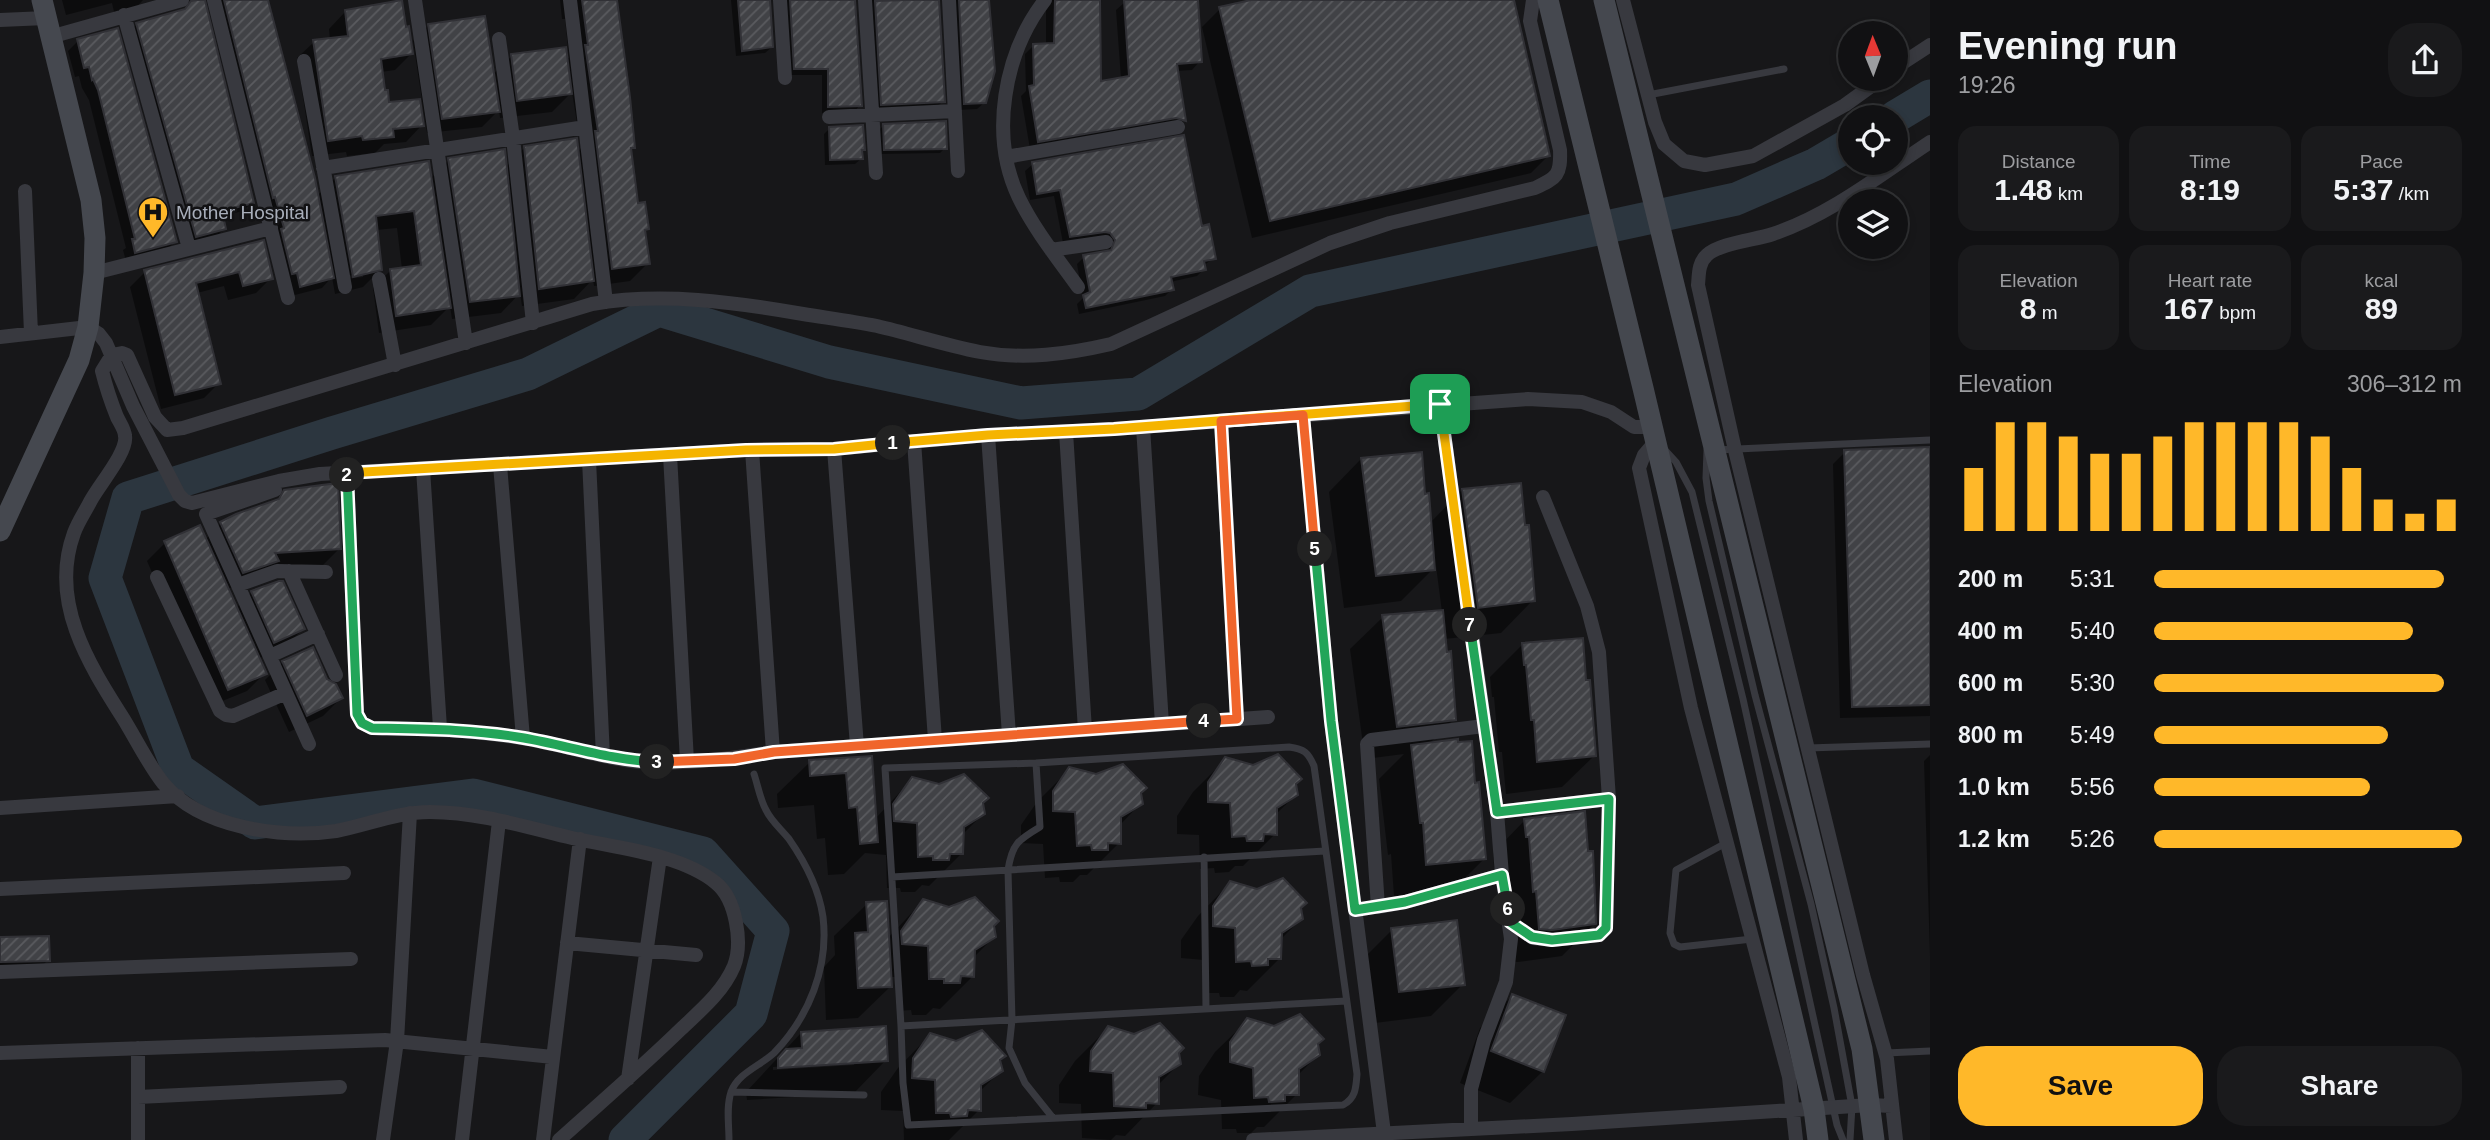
<!DOCTYPE html>
<meta charset="utf-8">
<style>
:root{--surface:#111113;--page:#1a1a1c;--text:#f1f3f6;--muted:#9c9da0;--line:#303133;--accent:#ffb829}
body{margin:0;font-family:Arial,sans-serif;background:var(--page);color:var(--text);height:100vh;display:flex;flex-direction:column;font-size:26px;white-space:nowrap}
*{box-sizing:border-box;margin:0}
p{font-size:23px;color:var(--muted)}
.icon{flex:none;width:38px;height:38px;fill:none;stroke:currentColor;stroke-width:2;stroke-linecap:round;stroke-linejoin:round}
.map{position:relative;flex:1;overflow:hidden}
.side{display:flex;flex-direction:column;background:var(--surface);width:560px}
.side>*{flex:none}
.needle{width:46px;rotate:359deg}
.fabs{position:absolute;left:1838px;top:21px;display:grid;gap:14px}
.fabs a{display:grid;place-items:center;width:70px;height:70px;border-radius:50%;background:var(--surface);box-shadow:0 4px 10px #0003,0 0 0 2px var(--line);font-size:35px}
.pin{position:absolute;display:grid;place-items:center;width:60px;height:60px;color:#fff;margin:-30px;border-radius:14px;box-shadow:0 4px 10px #0006}
.km{position:absolute;width:35px;height:35px;margin:-18px;border-radius:50%;background:#222;color:#fff;font-size:19px;line-height:35px;text-align:center}
.round{display:grid;place-items:center;flex:none;width:74px;height:74px;border-radius:28px;background:var(--page)}
.headline{display:flex;align-items:center;justify-content:space-between;height:119px;padding:0 28px}
h1{font-size:38px;font-weight:600;line-height:52px}
.metrics{display:grid;grid-template-columns:repeat(3,1fr);gap:10px;height:119px;padding:7px 28px}
.metrics div{display:grid;align-content:center;border-radius:18px;background:var(--page);text-align:center}
.metrics b{font-size:30px;font-weight:600}
.metrics small{font-size:19px;font-weight:400}
.metrics p{font-size:19px}
.chart{height:196px;padding:14px 28px}
.chart p{display:flex;justify-content:space-between}
.chart svg{width:100%;height:126px;margin-top:7px;stroke:var(--accent);stroke-width:6}
.button{display:flex;gap:14px;margin-top:auto;padding:14px 28px}
.button a{flex:1;height:80px;border-radius:28px;background:var(--accent);color:#111;font-size:28px;font-weight:600;line-height:80px;text-align:center}
.button a+a{background:var(--page);color:var(--text)}
ul{padding:0 28px;list-style:none;font-size:23px}
li{display:grid;grid-template-columns:112px 84px 1fr;align-items:center;height:52px}
li i{height:18px;border-radius:9px;background:var(--accent)}
main{display:flex;flex:1;min-height:0}
.map>svg:first-child{display:block}
.shadow{fill:#0007;fill-rule:evenodd}
.lines{fill:none;stroke-linecap:round;stroke-linejoin:round}
.river{stroke:#2c363f;stroke-width:33}
.building{fill:url(#building-hatch);stroke:#313136;stroke-width:2}
.lane{stroke:#38393f;stroke-width:7}
.street{stroke:#38393f;stroke-width:14}
.secondary{stroke:#45484f;stroke-width:21}
.split-1-casing{stroke:#fff;stroke-width:14}
.split-2-casing{stroke:#fff;stroke-width:14}
.split-3-casing{stroke:#fff;stroke-width:14}
.split-4-casing{stroke:#fff;stroke-width:14}
.split-5-casing{stroke:#fff;stroke-width:14}
.split-6-casing{stroke:#fff;stroke-width:14}
.split-7-casing{stroke:#fff;stroke-width:14}
.split-8-casing{stroke:#fff;stroke-width:14}
.split-1{stroke:#f5b400;stroke-width:9}
.split-2{stroke:#f5b400;stroke-width:9}
.split-3{stroke:#22a559;stroke-width:9}
.split-4{stroke:#f0652b;stroke-width:9}
.split-5{stroke:#f0652b;stroke-width:9}
.split-6{stroke:#22a559;stroke-width:9}
.split-7{stroke:#22a559;stroke-width:9}
.split-8{stroke:#f5b400;stroke-width:9}
.labels{text-anchor:middle;stroke-width:5;stroke-linejoin:round;paint-order:stroke}
.poi-label{font-size:19px;fill:#a8aeba;stroke:#121214;text-anchor:start}
</style>
<main>
<div class="map">
<svg width="1930" height="1140" viewBox="0 0 1930 1140">
<defs>
<pattern id="building-hatch" width="6" height="6" patternUnits="userSpaceOnUse" patternTransform="scale(1.75)"><rect width="6" height="6" fill="#414246"/><path d="M-1 1l2-2M0 6l6-6M5 7l2-2" fill="none" stroke="#5a5b5f"/></pattern>
</defs>
<rect width="100%" height="100%" fill="#171719"/>
<path class="shadow" d="M62,0H143L133,11L115,16L112,3L66,15Z
M215,0H267L317,196L335,178L430,179L449,160L505,168L524,148L577,153L581,148L572,92L552,112L500,118L499,110L482,127L427,133L413,41L429,25L492,75L512,56L569,58L565,19H562L560,0H612L633,147L630,150L636,205L647,229L644,232L648,263L630,281L594,286L593,279L574,299L522,306L520,293L501,313L452,319L450,306L431,325L379,333L373,288L391,270L402,269L397,228L376,230L381,269L363,287L335,294L332,277L322,288L291,296ZM363,274V277L344,279V276Z
M731,0H769L772,47L765,53L736,56Z
M780,0H854L860,105L854,112L822,113V75H788Z
M864,0H938L943,101L936,108L875,111Z
M948,0H988L984,103L977,109L958,110Z
M1050,0H1098L1100,83L1121,79L1116,10L1125,2L1196,0L1200,61L1192,70L1176,71L1184,120L1175,128L1030,149L1021,96L1026,91L1025,54L1034,45H1046V4Z
M1259,0H1512L1549,155L1531,173L1252,238L1202,27L1220,9Z
M345,12L411,54L395,70L381,72L388,104L422,125L406,142L384,144L375,153L347,156L346,152L312,156L297,58L314,42L330,40L329,29Z
M137,24L252,202L243,211L222,216L224,229L215,238L187,245L128,33Z
M78,41L175,241L166,251L126,261L123,250L126,248L89,100L82,88L79,76L75,77L68,51Z
M883,126L945,148L940,153L879,154L878,131Z
M830,128L863,149L861,159L855,164L825,165L824,134Z
M1033,164L1201,228L1214,258L1203,266L1204,269L1197,276L1170,282L1172,289L1165,296L1079,314L1077,304L1083,298L1077,264L1084,257L1107,252L1109,248L1063,243L1054,196L1030,200L1025,171Z
M262,242L271,278L256,293L228,300L224,286L197,293L219,383L204,398L161,409L130,287L145,272Z
M1930,449V716L1840,718L1833,464L1845,452Z
M1361,459L1423,496L1430,523L1462,490L1533,600L1501,633L1444,639L1454,719L1429,744L1473,785L1485,858L1452,891L1394,896L1391,854L1388,855L1379,779L1404,754L1365,759L1350,649L1383,617L1442,612L1436,566L1401,601L1344,608L1329,492Z
M285,492L339,549L321,567L259,579L227,589L236,608L252,592L303,629L285,647L258,659L265,673L247,691L210,706L147,561L165,543L205,540L221,523L275,502Z
M1522,645L1595,755L1562,787L1506,794L1502,752H1499L1494,697H1492L1490,677Z
M283,662L326,681L341,698L323,716L289,732L265,680Z
M1930,755V956L1924,761Z
M870,757L875,819L912,779L981,803L983,814L962,835V853L929,886L922,885L915,892H901L900,888H887L886,855L865,853L844,874L828,875L825,838L817,839L814,805L778,808L777,794L810,762Z
M1226,759L1294,784L1297,794L1275,815V834L1243,866H1235L1229,872L1215,873L1214,868L1200,869L1199,835L1177,834V816L1193,792Z
M1070,769L1139,793L1141,803L1120,825L1119,843L1087,875H1080L1073,882H1060L1059,877L1045,878L1043,844L1021,843V825L1037,802Z
M1525,820L1595,923L1562,956L1518,962L1507,961L1504,923H1501L1497,868H1494L1493,853Z
M1230,883L1301,919L1280,940V958L1247,991L1240,990L1234,997H1220L1219,993H1205L1204,960L1181,958V940L1198,916Z
M923,901L994,937L973,958V976L940,1009L933,1008L926,1015H912L911,1010L898,1011L896,977H890L891,986L858,1018L826,1020L824,967L835,955L834,936L867,904L888,938Z
M1392,930L1463,984L1431,1016L1367,1024L1360,962Z
M0,939L48,960L39,969L0,970Z
M1512,996L1543,1071L1510,1103L1460,1083L1480,1028Z
M1248,1020L1316,1044L1318,1055L1297,1076V1094L1264,1127H1257L1251,1133H1237L1236,1129H1222L1221,1100L1198,1095L1199,1076L1215,1052Z
M1108,1028L1177,1053L1179,1064L1158,1085L1157,1103L1125,1136L1116,1135L1111,1140L1082,1138L1081,1104L1059,1103V1085L1075,1061Z
M801,1033L886,1060L854,1093L747,1100L746,1092ZM854,1061V1065L773,1070V1067Z
M930,1035L999,1060L1001,1071L979,1092V1110L949,1140H904L903,1111L881,1110V1092L898,1068Z"/>
<g class="lines">
<path class="river" d="M1895,117L1930,96
M625,1140L751,1014L773,931L703,853L473,795L255,823L178,769L105,578L128,498L332,433L528,374L659,310L829,362L1021,403L1138,394L1310,291L1736,199L1816,164L1850,144"/>
</g>
<path class="building" d="M197,0H205L254,203L222,211L226,229L196,237L136,23L185,9L191,1Z
M224,0H268L315,178L334,278L300,287L297,273L292,274L281,229L284,228L275,197L273,198Z
M402,0L406,27L409,26L413,54L381,59L385,90H388L389,102L420,99L424,126L393,129L394,137L363,140L362,136L328,141L313,40L348,36L345,10Z
M582,0H617L630,97L635,148H631L638,203L645,202L649,229L645,230L650,264L612,269L595,131H598L585,45H588Z
M738,0H770L773,47L742,51Z
M790,0H855L862,106L828,107V69H794Z
M907,0H939L945,102L881,105L875,1Z
M959,0H989L995,71L986,103L964,104Z
M1055,0H1100L1101,81L1129,76L1124,0H1198L1202,62L1177,64L1186,121L1176,118L1038,142L1029,86L1034,85L1033,44L1054,43Z
M1251,0H1514L1550,156L1270,221L1219,7Z
M485,16L500,112L442,119L428,24Z
M118,28L177,242L135,253L132,239H135L98,90L93,79L92,80L89,67L84,68L77,39Z
M566,47L572,94L517,101L511,54Z
M946,121L947,149L884,150L883,124Z
M863,125L865,150H862L863,159L830,160L829,127Z
M1184,135L1202,226L1209,224L1216,259L1204,261L1206,270L1171,277L1174,290L1086,308L1083,295L1090,292L1083,255L1111,250L1115,240L1110,233L1105,232L1070,237L1060,190L1037,194L1032,162Z
M577,138L594,281L539,289L524,146Z
M505,149L520,296L470,302L448,158Z
M429,161L451,308L396,316L390,269L421,265L414,211L376,216L382,270L353,277L335,176Z
M264,240L273,279L243,286L239,272L196,283L221,384L175,395L144,270Z
M1930,447V705L1852,707L1844,450Z
M1422,452L1425,494L1429,493L1435,570L1376,576L1361,458Z
M338,483L341,549L275,553L279,561L243,573L220,522L236,514L279,499L284,490Z
M1521,483L1525,525H1529L1535,601L1478,608L1462,489Z
M200,525L267,674L228,690L164,541Z
M279,581H283L305,629L274,643L251,591Z
M1443,610L1447,652L1451,651L1456,720L1397,727L1382,615Z
M1583,638L1586,680H1590L1596,756L1537,762L1534,720H1531L1526,665H1524L1522,643Z
M313,647L327,679L336,684L343,698L307,716L282,661Z
M1458,739V742L1472,741L1475,783L1479,782L1486,859L1426,865L1423,823H1420L1411,745Z
M1278,754L1302,779L1296,784L1298,795L1277,808V835L1264,834L1263,841H1247L1246,836L1232,837L1230,803L1208,802V782L1225,757L1253,765Z
M872,756L878,842L860,844L857,807L849,808L846,773L810,776L809,760Z
M1123,764L1147,788L1141,793L1143,804L1121,817V844L1108,843V850H1092L1091,845L1077,846L1075,812L1053,811V791L1069,767L1096,774Z
M964,774L989,798L983,803L985,814L964,827L963,854H950L949,860H933V856L918,857L917,823L894,821L893,804L912,777L939,784Z
M1585,811L1588,851H1593L1596,924L1552,930L1539,929L1536,891L1533,892L1529,837H1526L1524,819Z
M1283,878L1307,903L1301,908L1303,919L1282,933L1281,959H1268V965L1252,966L1251,961L1236,962L1235,928L1213,926V906L1230,881L1257,889Z
M975,897L999,921L994,926L996,937L975,950L974,977L961,976L960,983H944V979H929L928,946L902,944L901,931L923,899L949,907Z
M887,901L892,987L858,988L855,933L868,932L866,902Z
M1457,920L1465,985L1399,992L1391,928Z
M49,936L50,961L0,962V937Z
M1512,994L1566,1015L1544,1072L1491,1051Z
M1300,1014L1324,1039L1318,1044L1320,1055L1299,1069V1095H1285V1101L1269,1102L1268,1097L1254,1098L1253,1068L1230,1062V1042L1247,1018L1274,1026Z
M1160,1023L1184,1048L1179,1053L1181,1064L1159,1077V1104L1146,1103V1108L1114,1106L1113,1073L1090,1071L1091,1051L1108,1026L1134,1034Z
M886,1026L888,1061L778,1068V1058L786,1049L802,1048L801,1032Z
M982,1030L1006,1056L1000,1060L1003,1071L981,1085V1111L968,1110L967,1116L951,1117L950,1113H936L935,1080L912,1078L913,1058L930,1033L956,1041Z"/>
<g class="lines">
<path class="lane" d="M1648,95L1784,69
M1665,450L1676,462L1692,492L1743,699L1837,1125L1843,1140
M1707,450L1706,478L1709,501L1755,695L1811,904L1834,1008L1852,1106L1850,1140
M1716,450L1930,440
M1289,747C1304,749 1308,752 1314,766L1357,1074C1356,1087 1356,1098 1343,1105L908,1125L903,1083L901,1026L885,768L1036,763Z
M1808,748L1930,744
M1036,763L1040,827C1018,840 1012,844 1008,870L1012,1020L1009,1048L1025,1083L1053,1118
M1726,843L1676,870L1670,933L1674,944L1680,947L1752,939
M1204,857L1206,1009
M892,877L1325,851
M901,1026L1346,1001
M1886,1053L1930,1051
M731,1092L864,1095
M729,1140C729,1125 726,1107 731,1092C738,1073 760,1066 774,1053C809,1017 829,967 823,917C819,889 805,862 789,839C782,830 771,821 766,810C760,799 758,786 754,774"/>
<path class="street" d="M214,0L288,298
M415,0L466,343
M570,0L606,302
M780,0L785,78
M865,0L876,173
M949,0L958,171
M1045,0C1004,53 989,136 1019,198C1034,229 1058,259 1078,287
M1623,0L1655,122L1664,144L1684,161L1705,165L1753,156L1845,105L1881,79
M124,15L189,248
M0,20L46,18
M50,37L182,0
M499,39L513,138L533,323
M304,61L345,287
M1895,68L1930,45
M829,117L955,111
M1006,157L1178,127
M323,168L585,127
M25,191L31,333
M1051,250L1106,242
M94,273L271,228
M379,279L395,365
M0,337L88,327L99,334L106,343L133,406L179,495L185,501L192,503L279,481L320,474L746,450L834,449L988,435L1114,429L1528,399L1582,402L1611,412L1634,427H1653
M1440,404L1497,812L1502,875L1511,939L1506,982L1484,1040L1471,1089V1129
M1303,415L1331,721L1384,1133
M1221,420L1237,719
M1143,427L1162,724
M1066,432L1085,730
M988,435L1009,735
M914,441L935,740
M1656,441L1644,455L1639,468L1691,708L1789,1077L1796,1140
M834,449L857,746
M752,450L773,752
M670,455L687,761
M589,460L603,756
M500,465L523,738
M423,469L440,728
M347,473L357,714L362,723L372,728C423,729 470,730 521,738C556,743 590,755 625,760C669,767 729,759 773,752L1268,717
M275,490L206,514L309,744
M289,571L336,675
M157,577L220,711L226,715L233,716L286,693
M238,585L277,571L326,572
M270,656L318,634
M1484,726L1371,740L1367,744L1378,907L1405,902L1502,875
M0,808L178,796
M1497,812L1609,799
M0,889L344,873
M1510,922L1533,938L1552,940L1599,935L1606,928L1609,799L1599,652L1587,606L1543,497
M567,943L696,955
M0,972L351,959
M0,1053L385,1040L553,1057
M628,1079L660,857
M138,1097L340,1087
M138,1140V1048
M383,1140L397,1041L410,813
M462,1140L499,821
M543,1140L580,839
M559,1140C600,1103 642,1067 681,1029C701,1010 723,992 734,966C743,943 736,899 716,883C681,854 616,848 572,838C526,827 478,812 430,812C397,812 368,825 336,831C281,839 200,828 163,783C148,764 136,739 123,718C88,663 49,601 74,533C78,522 85,512 90,502C98,486 128,452 125,436C125,430 120,423 117,417C111,402 106,387 102,371L112,355L122,353L127,355L155,417L167,430L183,428L592,304C662,292 734,302 803,314C828,318 852,321 877,326C911,334 945,345 980,352C1024,360 1068,354 1111,344L1330,243L1390,223L1535,188C1557,178 1561,175 1560,150L1530,21L1533,0
M1253,1140L1572,1124L1870,1105L1892,1106
M1896,1140L1887,1059L1863,975L1735,450L1698,285C1699,275 1698,263 1707,255C1720,243 1755,240 1773,234C1830,215 1880,175 1930,142"/>
<path class="secondary" d="M1548,0L1643,388L1814,1109L1818,1140
M1604,0L1862,1049L1874,1140
M0,531L79,360L88,327L94,273L95,238L91,200L42,0"/>
</g>
<g class="lines">
<g class="split-1-casing">
<path id="split-1" d="M893,443L988,435L1114,429L1440,404"/>
</g>
<g class="split-2-casing">
<path id="split-2" d="M347,475V473L746,450L834,449L893,443"/>
</g>
<g class="split-3-casing">
<path id="split-3" d="M347,475L357,714L362,723L372,728C423,729 473,729 524,738C569,746 611,760 657,762"/>
</g>
<g class="split-4-casing">
<path id="split-4" d="M657,762L734,759L774,752L1204,721"/>
</g>
<g class="split-5-casing">
<path id="split-5" d="M1204,721L1237,719L1221,421L1303,415L1315,549"/>
</g>
<g class="split-6-casing">
<path id="split-6" d="M1315,549L1331,721L1355,910L1405,902L1502,875L1508,909"/>
</g>
<g class="split-7-casing">
<path id="split-7" d="M1470,625L1497,812L1609,799L1606,928L1599,935L1552,940L1532,937L1510,922L1508,909"/>
</g>
<g class="split-8-casing">
<path id="split-8" d="M1440,404L1470,625"/>
</g>
<use href="#split-1" class="split-1"/>
<use href="#split-2" class="split-2"/>
<use href="#split-3" class="split-3"/>
<use href="#split-4" class="split-4"/>
<use href="#split-5" class="split-5"/>
<use href="#split-6" class="split-6"/>
<use href="#split-7" class="split-7"/>
<use href="#split-8" class="split-8"/>
</g>
<defs>
<g id="hospital-pin" transform="scale(1.575)"><path d="M0 17L-7.5 6A9.5 9.5 0 1 1 7.5 6Z" fill="#ffb829" stroke="#121214"/><path d="M-5-5h3v3.5h4V-5h3V5h-3V1.5h-4V5h-3Z" fill="#111"/></g>
</defs>
<g fill-rule="evenodd">
<use href="#hospital-pin" x="153" y="212"/>
</g>
<g class="labels">
<g class="poi-label">
<text x="176" y="219">Mother Hospital</text>
</g>
</g>
</svg>
<div class="fabs">
<a><svg class="needle" viewBox="-14 -14 28 28"><path d="M0-13l5 13h-10z" fill="#e53935"/><path d="M0 13l5-13h-10z" fill="#9c9da0"/></svg></a>
<a><svg class="icon" aria-label="locate" viewBox="0 0 24 24"><circle cx="12" cy="12" r="6"/><path d="M12 2v4M12 18v4M2 12h4M18 12h4"/></svg></a>
<a><svg class="icon" aria-label="layers" viewBox="0 0 24 24"><path d="M12 4l9 5-9 5-9-5zM3 14l9 5 9-5"/></svg></a>
</div>
<div class="pin" style="left:1440px;top:404px;background:#1e9e55"><svg class="icon" aria-label="arrive" viewBox="0 0 24 24"><path d="M6 21V4h12l-3 4 3 4H6"/></svg></div>
<b class="km" style="left:893px;top:443px">1</b>
<b class="km" style="left:347px;top:475px">2</b>
<b class="km" style="left:657px;top:762px">3</b>
<b class="km" style="left:1204px;top:721px">4</b>
<b class="km" style="left:1315px;top:549px">5</b>
<b class="km" style="left:1508px;top:909px">6</b>
<b class="km" style="left:1470px;top:625px">7</b>
</div>
<section class="side">
<div class="headline"><div><h1>Evening run</h1><p>19:26</p></div><a class="round"><svg class="icon" aria-label="share" viewBox="0 0 24 24"><path d="M12 15V3M7 8l5-5 5 5M5 13v7h14v-7"/></svg></a></div>
<div class="metrics">
<div><p>Distance</p><b>1.48<small> km</small></b></div>
<div><p>Time</p><b>8:19</b></div>
<div><p>Pace</p><b>5:37<small> /km</small></b></div>
</div>
<div class="metrics">
<div><p>Elevation</p><b>8<small> m</small></b></div>
<div><p>Heart rate</p><b>167<small> bpm</small></b></div>
<div><p>kcal</p><b>89</b></div>
</div>
<div class="chart"><p><span>Elevation</span>306–312 m</p>
<svg viewBox="0 0 160 44" preserveAspectRatio="none"><path d="M5 44V22M15 44V6M25 44V6M35 44V11M45 44V17M55 44V17M65 44V11M75 44V6M85 44V6M95 44V6M105 44V6M115 44V11M125 44V22M135 44V33M145 44V38M155 44V33"/></svg>
</div>
<ul>
<li><b>200 m</b>5:31<i style="width:94%"></i></li>
<li><b>400 m</b>5:40<i style="width:84%"></i></li>
<li><b>600 m</b>5:30<i style="width:94%"></i></li>
<li><b>800 m</b>5:49<i style="width:76%"></i></li>
<li><b>1.0 km</b>5:56<i style="width:70%"></i></li>
<li><b>1.2 km</b>5:26<i style="width:100%"></i></li>
</ul>
<div class="button"><a>Save</a><a>Share</a></div>
</section>
</main>
